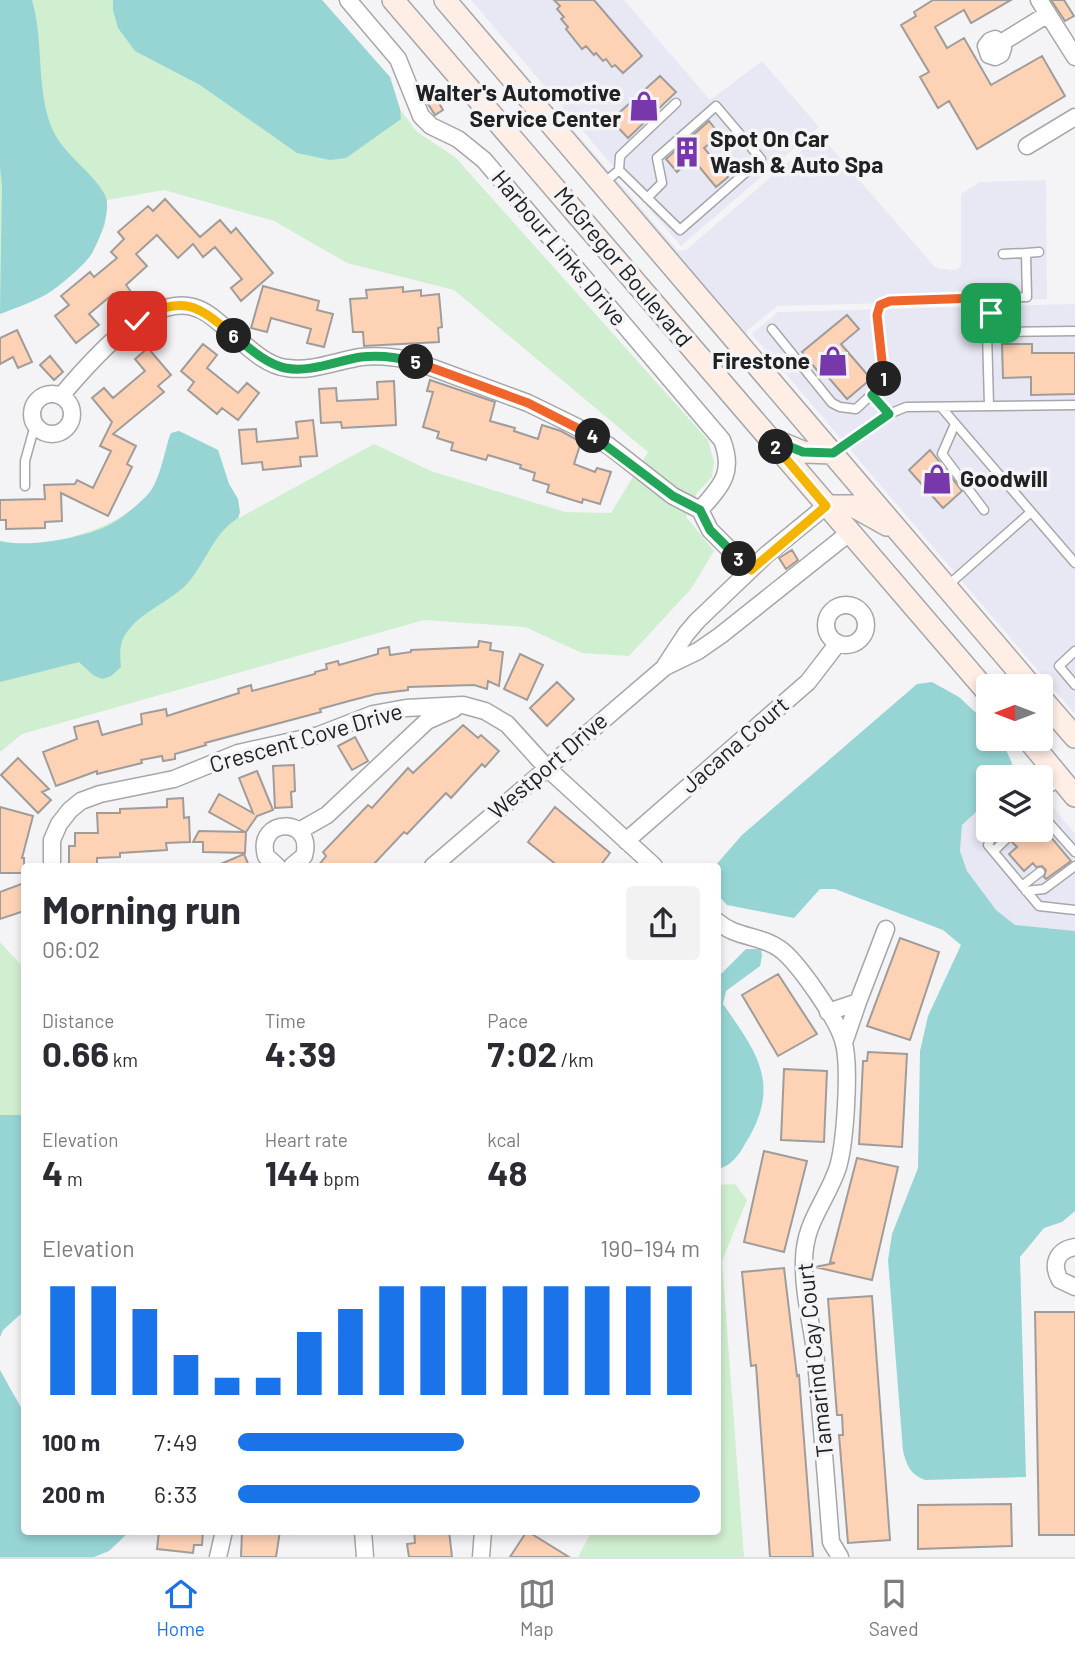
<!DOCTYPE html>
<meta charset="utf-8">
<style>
:root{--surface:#fff;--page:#f2f2f3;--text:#2b2b33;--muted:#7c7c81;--line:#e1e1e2;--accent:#1a73e8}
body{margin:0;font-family:Barlow,sans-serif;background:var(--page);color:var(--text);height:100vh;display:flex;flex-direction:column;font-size:26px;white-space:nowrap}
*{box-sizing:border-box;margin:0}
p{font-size:23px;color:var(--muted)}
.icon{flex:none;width:38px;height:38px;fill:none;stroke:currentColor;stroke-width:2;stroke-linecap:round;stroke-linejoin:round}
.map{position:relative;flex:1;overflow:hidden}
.drawer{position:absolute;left:21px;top:863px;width:700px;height:672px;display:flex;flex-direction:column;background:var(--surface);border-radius:7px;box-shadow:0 4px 10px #0003}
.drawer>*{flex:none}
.needle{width:46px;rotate:270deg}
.fabs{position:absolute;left:976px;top:674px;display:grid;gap:14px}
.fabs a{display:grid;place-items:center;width:77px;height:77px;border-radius:7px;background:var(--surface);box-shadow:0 4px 10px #0003;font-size:35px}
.pin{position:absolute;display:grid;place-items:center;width:60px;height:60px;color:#fff;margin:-30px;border-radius:14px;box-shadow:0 4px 10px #0006}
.km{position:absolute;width:35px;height:35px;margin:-18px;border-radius:50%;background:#222;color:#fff;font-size:19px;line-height:35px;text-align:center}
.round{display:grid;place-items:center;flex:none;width:74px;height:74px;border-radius:7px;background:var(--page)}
.overview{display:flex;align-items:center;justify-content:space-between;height:119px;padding:0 21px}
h1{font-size:38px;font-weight:700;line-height:52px}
.stats{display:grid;grid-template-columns:repeat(3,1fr);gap:10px;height:119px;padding:7px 21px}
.stats div{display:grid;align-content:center}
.stats b{font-size:35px;font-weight:700}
.stats small{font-size:19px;font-weight:400}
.stats p{font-size:19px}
.chart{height:196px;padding:14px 21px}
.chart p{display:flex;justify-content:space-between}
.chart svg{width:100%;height:126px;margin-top:7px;stroke:var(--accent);stroke-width:6}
ul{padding:0 21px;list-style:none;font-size:23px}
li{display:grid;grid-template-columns:112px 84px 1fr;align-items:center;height:52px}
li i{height:18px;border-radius:9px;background:var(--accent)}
.tab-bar{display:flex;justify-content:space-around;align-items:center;height:98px;border-top:2px solid var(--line);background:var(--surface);font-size:19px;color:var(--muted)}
.tab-bar a{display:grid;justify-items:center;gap:4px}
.tab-bar .on{color:var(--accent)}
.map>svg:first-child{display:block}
.built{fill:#e7e8f3}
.green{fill:#d0eed0}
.water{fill:#96d5d4}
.building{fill:#fed2b5;stroke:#a09c9a;stroke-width:2}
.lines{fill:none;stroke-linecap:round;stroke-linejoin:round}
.service-casing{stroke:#a6a7aa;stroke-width:11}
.minor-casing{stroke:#a6a7aa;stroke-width:19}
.secondary-casing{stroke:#a6a7aa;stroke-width:24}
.service{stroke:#fff;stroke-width:8}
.minor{stroke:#fff;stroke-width:16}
.secondary{stroke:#feeee6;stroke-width:21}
.split-1-casing{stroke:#fff;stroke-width:14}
.split-2-casing{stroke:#fff;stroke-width:14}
.split-3-casing{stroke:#fff;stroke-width:14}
.split-4-casing{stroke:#fff;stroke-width:14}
.split-5-casing{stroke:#fff;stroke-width:14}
.split-6-casing{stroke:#fff;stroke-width:14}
.split-7-casing{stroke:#fff;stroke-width:14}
.split-1{stroke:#f0652b;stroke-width:9}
.split-2{stroke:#22a559;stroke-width:9}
.split-3{stroke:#f5b400;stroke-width:9}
.split-4{stroke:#22a559;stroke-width:9}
.split-5{stroke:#f0652b;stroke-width:9}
.split-6{stroke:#22a559;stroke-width:9}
.split-7{stroke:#f5b400;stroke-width:9}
.labels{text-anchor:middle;stroke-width:7;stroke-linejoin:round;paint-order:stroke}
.poi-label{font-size:23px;font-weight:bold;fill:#212122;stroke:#f4f4f7;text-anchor:end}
.street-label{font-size:23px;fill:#212122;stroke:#f4f4f7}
</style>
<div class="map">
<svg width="1075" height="1557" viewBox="0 0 1075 1557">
<rect width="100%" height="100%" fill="#f4f4f7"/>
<path class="built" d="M461,0L678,251L686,250L820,135L934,266L939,269L956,270L961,266V194L980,182L1046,180L1047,299L778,306L747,330L746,336L491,40Z
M471,0H624L710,100L762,61L819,127L681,246Z
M1075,304V714L752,334L778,312Z
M1041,792L1075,834V931L1015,925L996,910L982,893L967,871L960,851L962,825L989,800V830H1041Z"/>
<path class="green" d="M0,0H322L390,77L400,109L416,131L456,158L708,440L714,462L712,477L697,493L686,517L714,551L691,589L629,656L582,653L525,627L424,620L22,734L0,752V541C42,552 127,528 152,489C162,473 163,451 171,433L179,431L218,450L229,484L238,499L239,518L374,444L431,471L565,512L611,513L648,452L454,290L347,263L274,221L164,190L107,200L105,225L92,253L54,289L0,314Z
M0,942L24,968V1311L3,1330L0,1337Z
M735,1184L747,1200L722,1261L744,1557H578L592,1531H718V1185Z"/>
<path class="water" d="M0,0H32C44,41 36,86 51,126C62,154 89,168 104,193C113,209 100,238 92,253C87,263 63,283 53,290C37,301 18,307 0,314L2,187L0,167Z
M113,0H322L390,77L400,109L401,119L346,158L330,160L297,153L200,85L135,51L118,28L113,10Z
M179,431L218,450L229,484L238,499L240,512L238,518C212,534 205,566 184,587C165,604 139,613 125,635C119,644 120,657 121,667L111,676L102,679L93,675L79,662L0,682V541C28,548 86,538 111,524C122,518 145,500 152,489C160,475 165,454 169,438L171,433Z
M932,682L959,697L989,725V738L1001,739L1012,763L1009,777H989V800L962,825L960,851L967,871L996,910L1015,925L1075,931V1211L1062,1222L1044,1228L1020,1257L1026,1477L925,1480C910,1474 907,1466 903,1451L888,1260L892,1234L918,1168L920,1051L928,1016L961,945L943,930L835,889H820L794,918L727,905L718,895V866H715L742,835L917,684Z
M746,949H761L762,956L760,966L726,991L723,1004C758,1054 782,1085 745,1144C739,1155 731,1166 718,1169V977Z
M0,1115H24V1311L3,1330L0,1337Z
M0,1370L24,1413V1531H130L109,1551L94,1557H0Z"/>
<path class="building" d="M554,0H594L642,56L623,73L615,65L612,67L606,59L603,61L596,53L594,55L586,46L582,49L566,29L568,27L561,19L564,17L557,9L560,6Z
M933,0H1011L971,23L964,10L935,27L947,48L964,38L991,85L1042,56L1065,96L977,149L949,101L938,108L920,77L929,72L901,25L916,16L914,12Z
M1051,0H1064L1074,16L1065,21Z
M660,76L676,92L628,138L611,120Z
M434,94L443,110L435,115L425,99Z
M709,121L720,135L704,148L728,177L716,187L692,158L677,172L666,159Z
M165,199L200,237L220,220L231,233L236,228L273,273L241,301L231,288L242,279L215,247L203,257L193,244L178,258L157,235L136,254L147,266L126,285L132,293L120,303L113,294L89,314L99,325L76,343L55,316L69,305L61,296L90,272L94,277L117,258L111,252L124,239L118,232L148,206L153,211Z
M263,286L319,301L317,310L333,314L324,347L307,343L311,329L271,318L267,332L251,328Z
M403,287V292L421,290V296L439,294L442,327L438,328L439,342L364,346L363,332H353L350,299L367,298L366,290Z
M847,315L859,329L841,344L871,379L847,399L823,371L820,374L802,352Z
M17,330L32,362L18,368L13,357L0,364V338Z
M203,344L217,355L207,368L238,393L247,383L259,393L238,420L222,408L217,414L188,390L194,382L181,371Z
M1002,344H1032V353H1075V394L1031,395V377L1003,378Z
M148,348L171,375L158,386L164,392L113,434L136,446L127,464L132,467L108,516L61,493L62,521L45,522V528L6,529V520H0V500L45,499L44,485L75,484L77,480L93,488L111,451L100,446L112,422L92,398L104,388L113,398L145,371L135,359Z
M50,356L63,372L54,380L40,365Z
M430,380L495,402L490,421L515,428L514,431L538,439L542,425L561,431L581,442L574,464L595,472L597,468L611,472L600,504L583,499L582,503L547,492L549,485L533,480L535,473L520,468L521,465L488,455L486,460L451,450L453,443L437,438L439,432L423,427L433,392L427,391Z
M394,381L396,425L342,428L341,422L321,423L319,389L336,388L337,401L378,399L377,382Z
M313,420L317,456L300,457L301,466L263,470L262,462L242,464L239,430L256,429L257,442L298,438L296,422Z
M930,450L962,491L943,508L909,470Z
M792,550L798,560L786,569L779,558Z
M479,641L491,643L490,650L503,652L499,686L488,681L487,689L474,685L408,687V690L376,694L349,701L320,709L321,712L205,743L206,745L175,754V759L163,761L162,756L141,760L142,763L97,774V771L56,786L43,752L77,739L74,727L98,721L102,735L142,724L141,714L166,709L167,716L239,693L238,689L251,685L252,691L315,674V672L327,669L326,664L338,661L339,665L378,654V649L389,647L390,655L411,652V650L478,647Z
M520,654L543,665L527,700L504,689Z
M557,682L574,699L547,726L530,708Z
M463,725L478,738L481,735L499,751L485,767L482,764L451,798L446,793L407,834L404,832L372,866H318L326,856L323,852L368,805L372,808L408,768L413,773Z
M355,737L368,761L352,770L338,746Z
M18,758L49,789L42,792L51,800L38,813L1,775Z
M294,765L295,791L291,792L292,807L275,808L273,766Z
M257,771L273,810L257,816L246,832L245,853L203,852V842H193L199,831L245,832L209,812L219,794L253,813L239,778Z
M183,798L184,818L189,817L190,842L166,843L167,850L120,853V857L97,858V866H69V846H75V833H98L97,813H120V809L167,807V799Z
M0,807L33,816L22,858H24V873H0Z
M555,807L610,853L600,866H558L528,842Z
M1001,830H1045L1071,861L1046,879L1044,877L1046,870L1042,866L1036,867L1033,863L1024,871L1009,854L1017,847L1012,842L1014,835L1010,831L1004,832Z
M244,854L249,866H216Z
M24,883V911L0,919V892Z
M900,938L939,952L910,1040L867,1026Z
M778,974L817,1034L778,1056L742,995Z
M868,1052L907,1054L902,1147L859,1144L863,1061H867Z
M784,1069L827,1071L824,1142L781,1140Z
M764,1151L807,1161L784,1252L744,1242Z
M857,1158L898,1167L872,1280L815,1267L835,1263L830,1262Z
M784,1268L797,1376L799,1375L813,1557H770L756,1365L751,1366L742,1272Z
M872,1296L890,1540L848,1543L839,1435H843L842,1415H837L828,1299Z
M1035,1312H1075V1535H1039Z
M1011,1504L1012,1546L918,1549V1505Z
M159,1531H203L202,1545H194L193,1553L157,1549Z
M242,1531H280L276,1557H241Z
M414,1531H449L452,1557H409L407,1544L415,1543Z
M527,1531L569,1557H510Z"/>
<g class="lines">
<g class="service-casing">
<path id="service" d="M619,170L620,156L676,103
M603,184L619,170L680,230L761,159L716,106L657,158L662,183L647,198
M1003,254L1026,253
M977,298L991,313L999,332
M772,329L832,403L840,407L856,409L885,382L877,315L880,305L890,301L1027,297L1026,253L1039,252
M872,395L889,414
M989,406L987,332L1075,331
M941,407L1075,563
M955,424L942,454L984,510
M833,453L889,414L906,407L1075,405
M25,486V461L35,425
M946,587L1031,512
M1075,651L1059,666L1075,685
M1041,794L1062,780
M1041,814L1075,852
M995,830L988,845L1039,906L1075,910
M994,851L1008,837
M1022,886L1040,872
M1026,891L1044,889L1075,866"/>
</g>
<g class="minor-casing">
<path id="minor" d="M348,0L398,59L421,116L431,126L458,139L484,160L722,440C735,473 721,486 700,510
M1039,0L1075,57
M1001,43L1003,48L1001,54L995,57L989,55L986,46L990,41L995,39L1001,43L1048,14
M1027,146L1075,117
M32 414a20 20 0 1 1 40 0a20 20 0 1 1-40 0Z
M61,396C89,363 146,295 193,307C208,311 218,322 229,331C245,344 265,366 287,368C312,372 336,361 361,357C379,355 396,357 414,361L528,403L577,427L609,446L673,496L700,510L710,530L750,570
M826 625a20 20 0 1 1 40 0a20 20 0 1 1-40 0Z
M665,666L686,634L697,621L766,555L826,506
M299,831L327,815L427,721L454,709
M626,841L808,682L838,643
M52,866V840L59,824L70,810L81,801L100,794L174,779L238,753L319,735L373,714L406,708L463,705L485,711L507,724L546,767L654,866
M277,866L266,856C255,817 315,816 304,856L292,866
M433,866L665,667L698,651L721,635L849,533
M718,922C736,938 761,935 780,949C798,962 837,1019 843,1040C851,1064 845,1143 838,1167C827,1201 804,1222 804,1261C803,1291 811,1321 815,1351C821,1414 826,1478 831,1542L840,1557
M828,1012L858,1002L886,929
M844,1043L858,1002
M1075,1247C1057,1250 1051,1264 1060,1280L1075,1287
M363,1531L365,1557
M218,1557L224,1531
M481,1557L483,1531"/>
</g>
<g class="secondary-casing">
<path id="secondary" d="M393,0L989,694
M445,0L1031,686
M774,440L803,452L833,453
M826,506H853L887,525
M1041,698L1075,737
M1027,738L1075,796"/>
</g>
<use href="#service" class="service"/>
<use href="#minor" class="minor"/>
<use href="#secondary" class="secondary"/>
</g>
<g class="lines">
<g class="split-1-casing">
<path id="split-1" d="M884,379L877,315L880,305L890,301L977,298L991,313"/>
</g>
<g class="split-2-casing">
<path id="split-2" d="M776,447L768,438L803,452L833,453L889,414L872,395L879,388L884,379"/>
</g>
<g class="split-3-casing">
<path id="split-3" d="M739,559L751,570L826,506L776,447"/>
</g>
<g class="split-4-casing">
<path id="split-4" d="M593,436L673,496L700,510L710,530L739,559"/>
</g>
<g class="split-5-casing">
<path id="split-5" d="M416,362L528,403L593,436"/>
</g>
<g class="split-6-casing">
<path id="split-6" d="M234,336C248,347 266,364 285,368C310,373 336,361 361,357C380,355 397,357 416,362"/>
</g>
<g class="split-7-casing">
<path id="split-7" d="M137,321C182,294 197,304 234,336"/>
</g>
<use href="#split-1" class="split-1"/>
<use href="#split-2" class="split-2"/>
<use href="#split-3" class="split-3"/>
<use href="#split-4" class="split-4"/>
<use href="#split-5" class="split-5"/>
<use href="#split-6" class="split-6"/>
<use href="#split-7" class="split-7"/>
</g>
<defs>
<g id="shop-bare" transform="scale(2.415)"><path d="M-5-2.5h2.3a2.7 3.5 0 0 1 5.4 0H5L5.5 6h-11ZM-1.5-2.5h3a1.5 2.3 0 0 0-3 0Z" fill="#7837ab" stroke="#f4f4f7" stroke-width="2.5" paint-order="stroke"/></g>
<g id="building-bare" transform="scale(2.415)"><path d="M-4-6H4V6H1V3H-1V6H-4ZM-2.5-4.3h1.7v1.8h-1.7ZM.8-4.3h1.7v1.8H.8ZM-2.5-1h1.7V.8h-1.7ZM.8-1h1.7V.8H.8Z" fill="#7837ab" stroke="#f4f4f7" stroke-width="2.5" paint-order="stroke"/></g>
</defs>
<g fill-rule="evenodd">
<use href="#shop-bare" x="644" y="106"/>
<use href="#building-bare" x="687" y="152"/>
<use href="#shop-bare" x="833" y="361"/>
<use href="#shop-bare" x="937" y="479"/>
</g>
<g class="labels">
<g class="poi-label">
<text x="621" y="101">Walter's Automotive<tspan x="621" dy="26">Service Center</tspan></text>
<text x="710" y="147" text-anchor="start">Spot On Car<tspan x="710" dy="26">Wash &amp; Auto Spa</tspan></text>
<text x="810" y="369">Firestone</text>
<text x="960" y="487" text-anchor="start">Goodwill</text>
</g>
<g class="street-label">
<text transform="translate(559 248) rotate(50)" y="8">Harbour Links Drive</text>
<text transform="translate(623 267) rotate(50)" y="8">McGregor Boulevard</text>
<text transform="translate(306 738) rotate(-16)" y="8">Crescent Cove Drive</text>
<text transform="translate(735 745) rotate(-41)" y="8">Jacana Court</text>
<text transform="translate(548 766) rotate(-41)" y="8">Westport Drive</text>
<text transform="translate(815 1360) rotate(-96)" y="8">Tamarind Cay Court</text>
</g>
</g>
</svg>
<div class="fabs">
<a><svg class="needle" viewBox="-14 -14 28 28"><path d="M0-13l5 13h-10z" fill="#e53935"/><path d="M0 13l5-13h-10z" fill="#7c7c81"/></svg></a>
<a><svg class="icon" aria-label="layers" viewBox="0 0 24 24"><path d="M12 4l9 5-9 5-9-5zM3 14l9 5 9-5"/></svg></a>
</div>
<div class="pin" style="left:991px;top:313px;background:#1e9e55"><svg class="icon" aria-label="arrive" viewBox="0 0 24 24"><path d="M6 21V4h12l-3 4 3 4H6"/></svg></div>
<div class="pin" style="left:137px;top:321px;background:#d93025"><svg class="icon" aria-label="check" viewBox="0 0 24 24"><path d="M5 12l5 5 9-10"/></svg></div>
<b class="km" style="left:884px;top:379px">1</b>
<b class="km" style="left:776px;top:447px">2</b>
<b class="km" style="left:739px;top:559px">3</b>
<b class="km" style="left:593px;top:436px">4</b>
<b class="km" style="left:416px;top:362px">5</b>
<b class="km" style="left:234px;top:336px">6</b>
<section class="drawer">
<div class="overview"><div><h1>Morning run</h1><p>06:02</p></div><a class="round"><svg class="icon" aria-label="share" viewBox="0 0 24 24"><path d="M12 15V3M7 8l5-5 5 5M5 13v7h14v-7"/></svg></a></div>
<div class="stats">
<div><p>Distance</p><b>0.66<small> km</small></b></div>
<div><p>Time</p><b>4:39</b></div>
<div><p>Pace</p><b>7:02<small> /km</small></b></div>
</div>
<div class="stats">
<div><p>Elevation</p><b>4<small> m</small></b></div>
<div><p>Heart rate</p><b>144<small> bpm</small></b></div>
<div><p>kcal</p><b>48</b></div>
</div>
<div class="chart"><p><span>Elevation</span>190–194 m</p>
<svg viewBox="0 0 160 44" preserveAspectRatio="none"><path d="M5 44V6M15 44V6M25 44V14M35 44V30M45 44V38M55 44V38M65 44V22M75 44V14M85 44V6M95 44V6M105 44V6M115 44V6M125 44V6M135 44V6M145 44V6M155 44V6"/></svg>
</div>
<ul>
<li><b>100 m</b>7:49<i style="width:49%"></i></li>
<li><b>200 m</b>6:33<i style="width:100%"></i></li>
</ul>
</section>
</div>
<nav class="tab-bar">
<a class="on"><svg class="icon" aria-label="home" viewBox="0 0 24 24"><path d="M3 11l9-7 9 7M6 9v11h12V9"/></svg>Home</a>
<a><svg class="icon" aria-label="map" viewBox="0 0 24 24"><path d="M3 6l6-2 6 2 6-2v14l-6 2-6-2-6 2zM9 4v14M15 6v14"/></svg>Map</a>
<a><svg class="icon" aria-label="saved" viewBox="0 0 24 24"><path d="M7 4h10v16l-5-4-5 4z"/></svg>Saved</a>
</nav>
